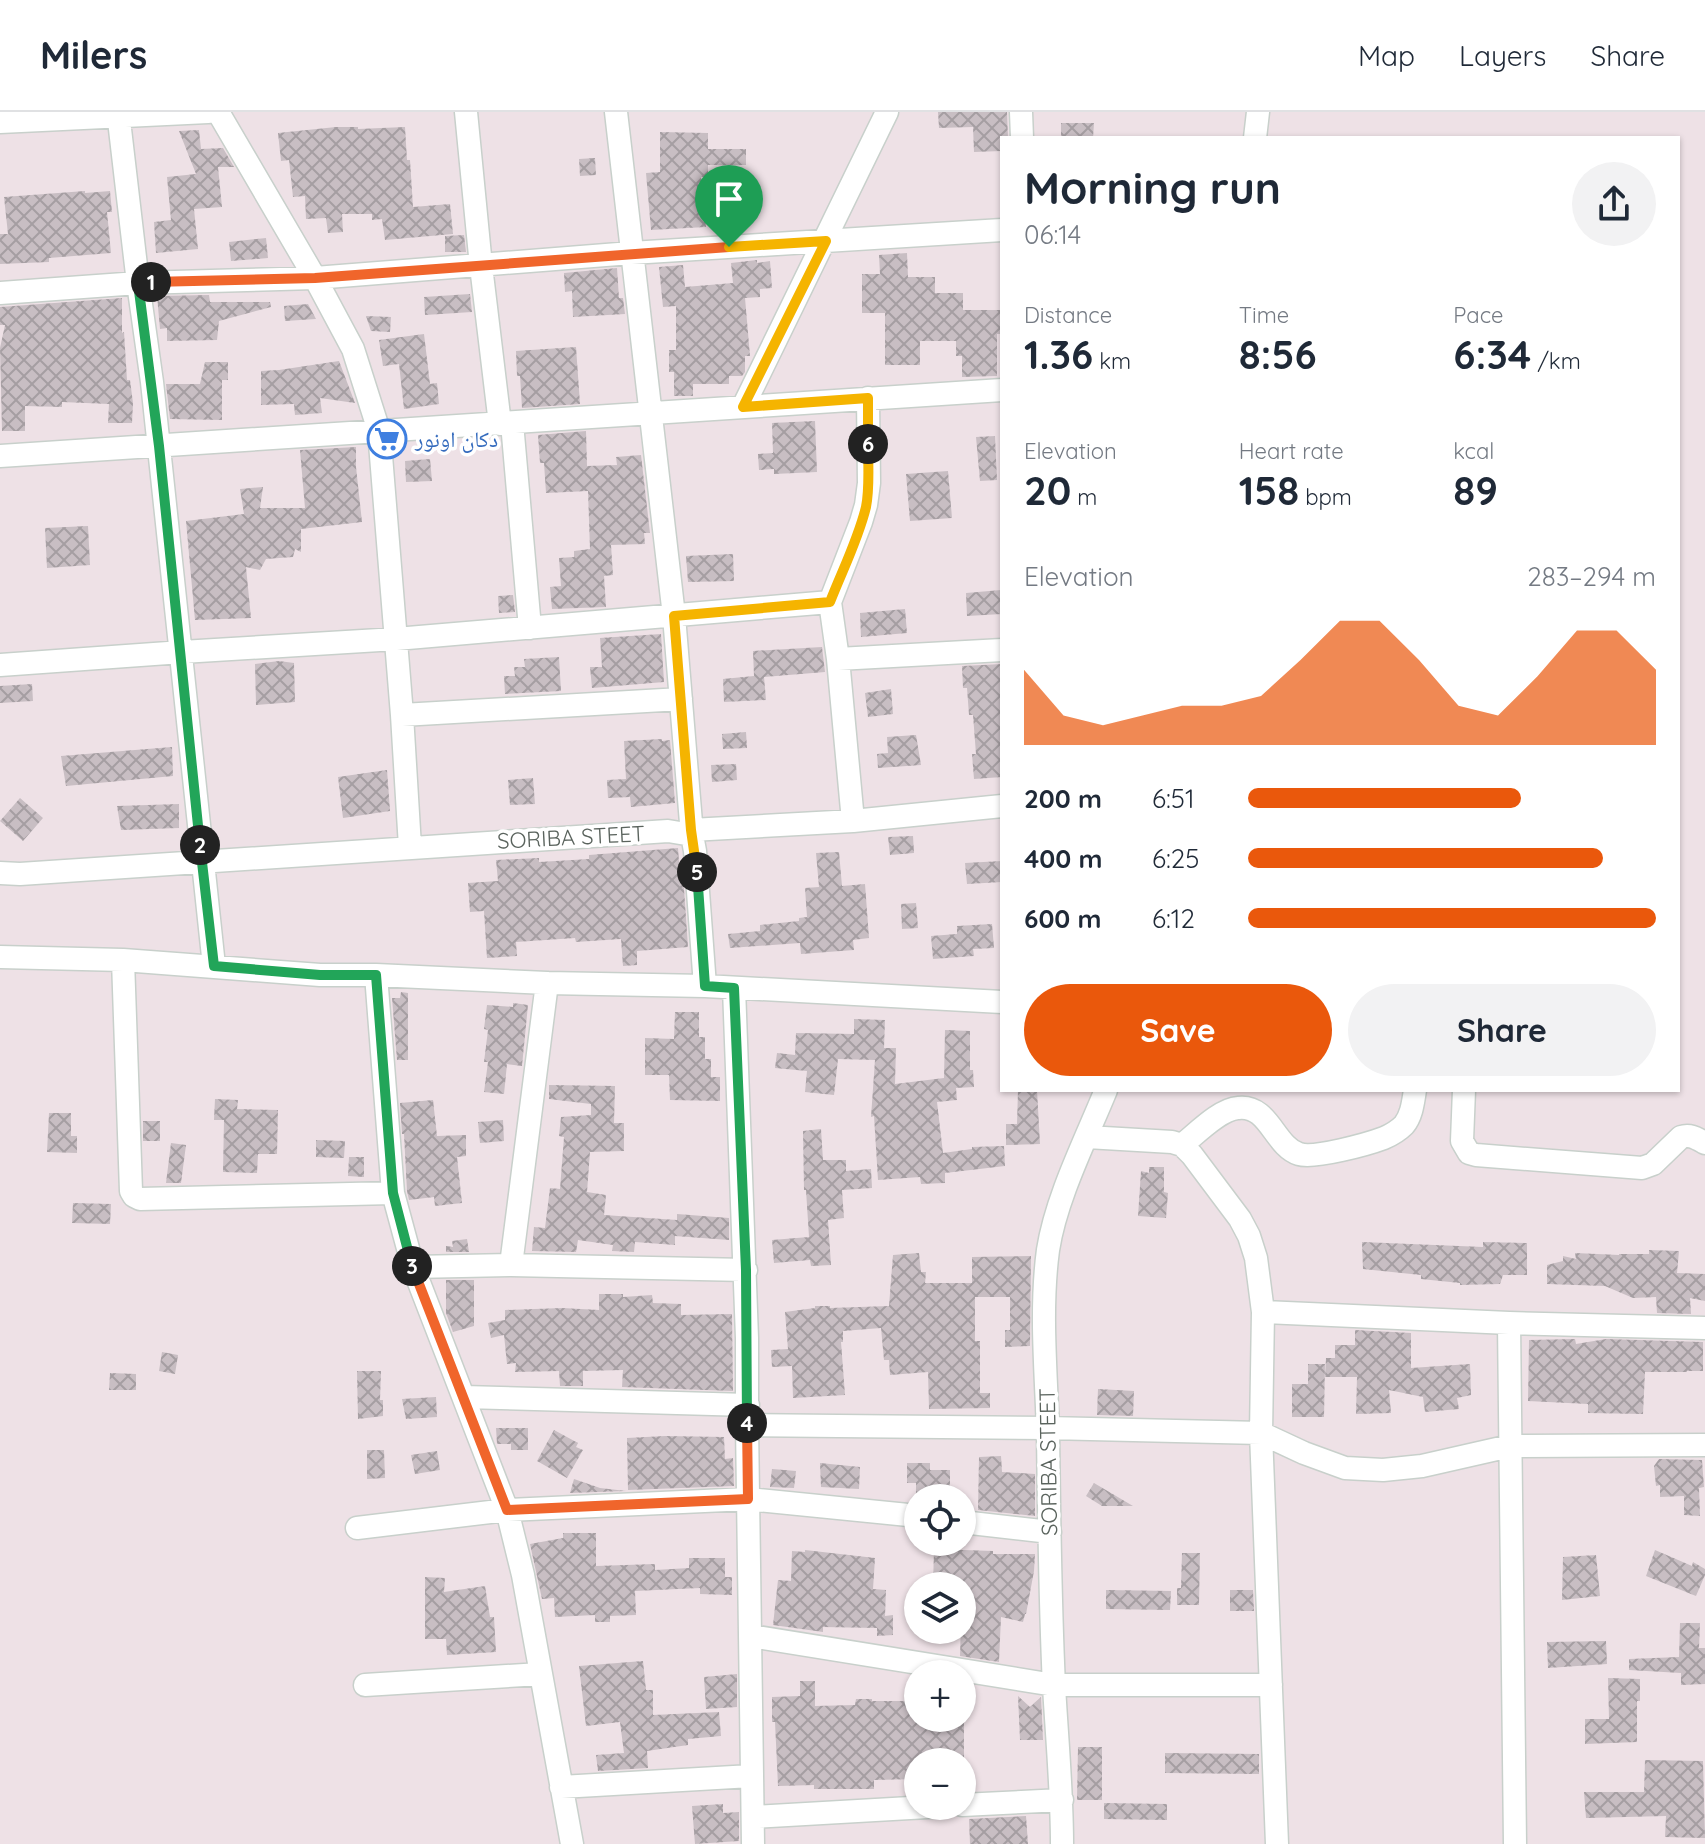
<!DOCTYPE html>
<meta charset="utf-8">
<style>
:root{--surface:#fff;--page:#f2f2f3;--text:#1f2937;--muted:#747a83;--line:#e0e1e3;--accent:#ea580c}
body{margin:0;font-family:Quicksand,"Noto Naskh Arabic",sans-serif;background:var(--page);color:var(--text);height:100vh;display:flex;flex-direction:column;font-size:30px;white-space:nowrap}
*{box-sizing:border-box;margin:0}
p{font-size:26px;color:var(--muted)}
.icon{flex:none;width:44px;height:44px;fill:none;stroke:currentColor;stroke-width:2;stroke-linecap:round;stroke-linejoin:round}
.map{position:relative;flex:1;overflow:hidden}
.drawer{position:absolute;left:1000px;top:24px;width:680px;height:956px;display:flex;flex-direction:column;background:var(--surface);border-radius:0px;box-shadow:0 2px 6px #0004}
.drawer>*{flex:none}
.fabs{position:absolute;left:904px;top:1372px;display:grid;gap:16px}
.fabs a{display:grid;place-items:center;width:72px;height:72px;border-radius:50%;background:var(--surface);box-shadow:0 2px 6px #0004;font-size:40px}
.pin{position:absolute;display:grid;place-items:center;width:68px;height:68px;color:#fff;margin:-82px -34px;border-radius:50% 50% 50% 0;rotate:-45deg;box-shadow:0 0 8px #0007}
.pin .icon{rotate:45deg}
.km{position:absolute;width:40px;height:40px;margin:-20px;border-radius:50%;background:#222;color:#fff;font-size:22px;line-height:40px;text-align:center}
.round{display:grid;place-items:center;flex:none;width:84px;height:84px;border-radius:42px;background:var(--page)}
.headline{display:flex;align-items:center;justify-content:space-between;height:136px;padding:0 24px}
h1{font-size:44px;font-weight:700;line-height:60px}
.metrics{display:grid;grid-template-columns:repeat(3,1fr);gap:12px;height:136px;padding:8px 24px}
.metrics div{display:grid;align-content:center}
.metrics b{font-size:40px;font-weight:700}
.metrics small{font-size:22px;font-weight:400}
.metrics p{font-size:22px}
.chart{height:224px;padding:16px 24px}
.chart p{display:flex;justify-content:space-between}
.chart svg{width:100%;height:144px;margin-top:8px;fill:var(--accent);opacity:.7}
.cta{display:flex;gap:16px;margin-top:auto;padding:16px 24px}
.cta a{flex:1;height:92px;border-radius:48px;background:var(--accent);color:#fff;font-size:32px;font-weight:700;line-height:92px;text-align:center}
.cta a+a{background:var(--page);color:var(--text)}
ul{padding:0 24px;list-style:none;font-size:26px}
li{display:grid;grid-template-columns:128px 96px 1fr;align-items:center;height:60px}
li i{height:20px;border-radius:10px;background:var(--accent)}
header{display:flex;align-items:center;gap:48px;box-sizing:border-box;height:112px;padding:0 40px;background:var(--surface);border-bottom:2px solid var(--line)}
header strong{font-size:38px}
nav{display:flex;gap:44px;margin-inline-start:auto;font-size:28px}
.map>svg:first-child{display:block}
.building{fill:url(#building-cross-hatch)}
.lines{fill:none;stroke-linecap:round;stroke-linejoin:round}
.street-casing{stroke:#c8d0cb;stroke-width:25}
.street{stroke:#fff;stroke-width:22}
.split-1-casing{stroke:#fff;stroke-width:16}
.split-2-casing{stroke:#fff;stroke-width:16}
.split-3-casing{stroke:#fff;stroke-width:16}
.split-4-casing{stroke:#fff;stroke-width:16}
.split-5-casing{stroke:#fff;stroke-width:16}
.split-6-casing{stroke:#fff;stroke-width:16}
.split-7-casing{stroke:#fff;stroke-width:16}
.split-1{stroke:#f0652b;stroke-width:10}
.split-2{stroke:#22a559;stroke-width:10}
.split-3{stroke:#22a559;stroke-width:10}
.split-4{stroke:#f0652b;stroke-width:10}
.split-5{stroke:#22a559;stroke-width:10}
.split-6{stroke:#f5b400;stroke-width:10}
.split-7{stroke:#f5b400;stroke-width:10}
.labels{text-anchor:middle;stroke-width:7;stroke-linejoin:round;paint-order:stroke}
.shop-label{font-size:22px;fill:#366cbe;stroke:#fff;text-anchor:start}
.street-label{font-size:22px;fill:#5a635d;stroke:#fff}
</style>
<header>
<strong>Milers</strong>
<nav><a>Map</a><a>Layers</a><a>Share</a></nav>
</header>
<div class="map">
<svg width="1705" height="1732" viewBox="0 0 1705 1732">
<defs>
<pattern id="building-cross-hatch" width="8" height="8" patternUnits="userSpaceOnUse" patternTransform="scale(2)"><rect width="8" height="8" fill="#c8bec3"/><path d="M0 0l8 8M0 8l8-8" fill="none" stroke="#a59ea2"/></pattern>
</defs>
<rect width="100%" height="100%" fill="#eee1e6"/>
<path class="building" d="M938,0H1007L1008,26H1002V39L974,40L973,15L939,16Z
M1061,11H1094L1093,26H1061Z
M336,15H358V17L405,15L407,48H410L413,95L450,92L453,122L385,128L382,107L372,108V102H342L343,120L328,121L326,106L306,107L305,84L293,85L289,48L281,49L278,21Z
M199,18L201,37L223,36L234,55H218L222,95L194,97L198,137L156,141L154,110L171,108L167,65L196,62L179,19Z
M660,20L708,21V37H746V53H708V65H701L706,115L651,118L646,61L660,60Z
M595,46L596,63L580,64L579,47Z
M85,79V81L110,79L112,100H107L111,141L49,146V150L0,152V122H8L4,85Z
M464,123L466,140H445V124Z
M266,126L268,146L231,149L229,130Z
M907,141L908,165H935V181H963V198H1001V222H997V264L962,265V244H956V229H920V253H885V201H862V162H880L879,143Z
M757,148V151L770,149L772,176L760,177V185L745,186L750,244H745V260L742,264H729V272H693V284H674V260H669V238H676V194L663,195L659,155L683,153L685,175L733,171L731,151Z
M617,156L619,186H623L625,202L573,205L572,179L565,180L564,161Z
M470,182L472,200L425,203L424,185Z
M209,183L210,190H270L271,195L219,209L217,228L167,229V216L160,217L157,184Z
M122,186V221L124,220L127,268H130L133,291L132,311H108L109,292L62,290V295L25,294V319H2L0,236L5,213H0V195Z
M308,192L316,207L285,209L284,194Z
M366,204L391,205L390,220L371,219Z
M424,222L430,272L437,271L439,292L404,297L399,252L383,254L379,228Z
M576,235L580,292L522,296L520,264H517L516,239Z
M339,249L355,291L320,286L322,301L295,303L294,292L261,293V259L279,258Z
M205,250H228V268H222V308L170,307L166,272H200Z
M815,309L817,360L774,362V357L759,358L758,342L773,341L772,311Z
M586,319L587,354L617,353L616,345L641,343L650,421H644L645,432L611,433L613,463L604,464L606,495L552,497L550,475L561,474L559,446L574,445V439L590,437L588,379L546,381L544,351H540L538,323Z
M995,324L997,368L980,369L976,325Z
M356,335V355L362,410L301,417V440L295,437L293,445L266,447L260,458L246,455L251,506L195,508L186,409L244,402L240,377L263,375L260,396H305L300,338Z
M430,347L432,369L406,370L405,349Z
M948,359L952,406L910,409L906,362Z
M88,414L90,453L47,456L45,416Z
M733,442L734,469L688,470L686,444Z
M1001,478L1002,502L967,504L966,481Z
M513,483L515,500L499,501L498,484Z
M905,497L907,521L861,525L860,501Z
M661,522L664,570L592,576L590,555H602L600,526Z
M822,535L825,560L764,565L766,588L724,590L723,567L754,564L753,539Z
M559,545L561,579L505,582L504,564H515L514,555H525L524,547Z
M279,549L294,551L295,590L256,593L255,552Z
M1002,552V665L974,667L972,642H976L973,603H969L967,576H963L962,554Z
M32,572L33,589L0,591V574Z
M891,577L893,602L868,605L865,581Z
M746,620L747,636L723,637L722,622Z
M916,623L921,653L878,656L877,642L888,641L887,625Z
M662,627V629L670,628L675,691L631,695L630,685L608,686L607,668L626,667L624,629Z
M172,635L173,664L66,674L61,644Z
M736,652L737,668L712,670L711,653Z
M387,658L390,699L343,706L338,665Z
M533,666L535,692L510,693L508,668Z
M20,686L43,706L23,729L0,709Z
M179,692V716L121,718L117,694Z
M913,724L914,741L890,743L888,725Z
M678,736L680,763L683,762L688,835L637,839V853L623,854L621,827L576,830L575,826L516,830L517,844L487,846L484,799L470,800L468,771L498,769L496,748L539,746V750L589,747V743Z
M839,740L842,774L865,772L869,826L853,828L854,838L801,842L800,831L730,836L728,822L760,819V813L799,809V806L807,805L805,776L819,775L816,741Z
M1002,749V770L967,772L965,751Z
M916,791L918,816L902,817L901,792Z
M992,812L994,836L973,837L974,844L933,847L931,824L957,822V814Z
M401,880L408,881V948H397L392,886H400Z
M513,891L528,893L522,954L507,952L504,982L484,980L488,950H484L488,918L484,917L487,893L513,895Z
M675,900H699V925H705V947H711V965H720V989L670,988L669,963H645V926L674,927Z
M854,907L885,908L884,936H896L895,972L944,966L945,918L970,919V958H973L974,975L956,976L957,988L937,990L943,1041L972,1037V1035L1004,1034L1005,1054L945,1061V1071L921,1072L920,1065L878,1068L874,1004L871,1005L875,948L838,947L834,983L805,980L807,959L775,956L777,941L795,943L796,921L854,922Z
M549,973L615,974L614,1011H624V1039L590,1040L587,1080L606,1083L604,1103L677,1108V1102L729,1106V1128L675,1124V1133L635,1130L634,1140L612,1139L613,1133L578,1128L576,1140L532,1139L534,1115L545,1116L550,1076L560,1077L564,1025L559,1024L561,1005L591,1003V992L549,987Z
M1018,978H1037L1040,1032L1006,1033V1012H1017Z
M215,987L238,988L237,997L278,998L277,1042H258L257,1061L223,1060L224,1008H214Z
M433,988L437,1024L466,1023V1044L457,1045L462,1091L435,1094L434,1085L409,1088L407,1079L404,1022H402L400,991Z
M49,1001H71V1024H77V1041L47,1040Z
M503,1008L504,1029L480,1031L478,1010Z
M143,1009H160V1029H143Z
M821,1017L823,1048H846V1059L871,1057L872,1076L842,1078L844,1106L828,1108L831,1153L811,1154L810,1148L774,1151L772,1128L809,1125L806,1078H804L803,1019Z
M316,1028L345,1029L344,1046L316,1045Z
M171,1031L186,1033L181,1071H166Z
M349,1045H364V1065L348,1064Z
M1149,1055H1164V1080L1168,1081L1166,1106L1138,1104L1141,1059L1149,1061Z
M73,1091L111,1092L110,1112L72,1111Z
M467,1127L469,1140H446V1134L453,1135L452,1129Z
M1362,1130L1483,1135V1130L1527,1131V1163H1503L1500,1172L1460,1173V1171L1421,1167V1163L1363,1157Z
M1649,1138L1679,1139L1677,1161L1705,1162V1189L1690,1186L1691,1202L1657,1201L1656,1185L1633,1186L1605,1174L1547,1172V1153L1563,1149V1144L1576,1147L1575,1141L1619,1143V1142H1649Z
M919,1141L921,1160H926L925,1171H972V1145L1031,1144L1030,1234L1005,1235V1218H1010V1185H975V1229H980V1281H990V1296L929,1297L928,1260L890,1263L889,1248H884L881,1216L843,1219V1230H841L845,1283L793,1286L792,1254L772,1255L771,1238L788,1237L785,1200L815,1196V1194H830V1196L889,1194L893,1143Z
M446,1168H474V1214L453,1220L446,1201Z
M599,1182H623V1185L652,1183L653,1191L681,1192V1203L732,1202L733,1279L622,1275L623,1258L583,1259V1274H560L559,1259L515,1260L516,1251L507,1252L504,1223L491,1226L488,1211L505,1208V1198L562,1196L599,1198Z
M1355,1218L1411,1221V1256L1470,1252L1471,1283L1457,1286L1459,1297L1425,1300L1423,1285L1389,1278L1391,1301L1356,1302L1357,1265H1325L1326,1246H1335V1233H1355Z
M1575,1227L1576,1232L1606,1227L1703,1230V1259H1687V1260H1645L1643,1302L1588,1301V1292L1528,1289L1529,1228Z
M162,1240L178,1243L175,1262L159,1259Z
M1308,1252H1325L1324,1305H1292V1272H1308Z
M357,1259H381L380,1288H383V1304L358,1307Z
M110,1261L136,1262V1278H109Z
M1098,1277L1134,1279L1133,1304L1097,1303Z
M436,1285L437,1305L406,1307L402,1287Z
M496,1316H528V1338H511V1332H497Z
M554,1318L578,1331L576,1335L583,1338L567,1366L537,1349Z
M665,1324L724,1325L725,1347L733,1346L734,1374L628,1378L627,1326Z
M367,1338H384L385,1366L367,1367Z
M437,1339L440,1358L415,1362L411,1343Z
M1001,1344L1002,1360L1035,1362V1404L978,1398L979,1345Z
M1659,1347L1702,1348L1704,1375L1699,1376L1700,1404L1684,1403V1384L1660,1385V1373L1656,1374L1654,1354Z
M820,1351L860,1355L859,1377L821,1375Z
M907,1351H930V1358H950V1385L916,1386V1371H907Z
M772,1357L796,1359L794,1376L770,1375Z
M574,1367L600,1376L626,1379L570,1381Z
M1094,1371L1133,1394H1102L1086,1384Z
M563,1421H596V1454L655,1452V1458L689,1456V1446H725V1465H732V1483L700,1482V1476L635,1479L636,1503L610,1504V1510H595V1503L555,1505L554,1486L542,1487L530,1432L563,1426Z
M934,1437L993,1439V1442H1035L1034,1459L1026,1502H1025L1023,1510L1001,1505L999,1550L960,1544L962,1474H933Z
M805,1438L875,1446L873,1477L886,1478L885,1504L893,1503V1523L877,1524V1516L823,1515V1520L773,1513L778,1468L791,1469L792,1439L805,1440Z
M1655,1438L1692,1454L1693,1450L1705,1457V1463L1696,1484L1646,1464Z
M1182,1441H1200L1199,1493H1177V1476H1181Z
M1596,1443L1600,1484L1562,1488L1563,1445Z
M425,1465L445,1466L444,1480L485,1474L490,1505H494L496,1540L447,1543L446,1527H425Z
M1106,1478L1171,1479L1170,1498L1106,1497Z
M1230,1478H1253L1254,1499H1230Z
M1680,1511H1700L1699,1536H1705V1572L1681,1573V1561L1629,1558V1547L1679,1545Z
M1606,1529L1607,1552L1548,1556L1547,1530Z
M643,1549L646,1578H653V1603L719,1600L721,1624L688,1627V1633L647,1639L648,1656L598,1659L596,1643L624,1641L620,1610L586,1614L579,1554Z
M737,1562V1595L706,1597L704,1565Z
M1608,1566L1640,1567V1589H1637V1630L1585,1632V1607H1609Z
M800,1569H815V1594L855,1593L856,1587H872V1589H912V1606H964V1650H918V1667L874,1668V1677H814V1673L778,1674L775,1610H772V1585L800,1584Z
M1018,1584L1030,1595L1041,1585L1043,1628H1020Z
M1078,1635H1102V1688H1077Z
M1165,1641L1259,1642V1662L1165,1661Z
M1645,1648L1703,1649L1705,1726L1665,1725L1666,1704L1586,1706L1584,1680H1644Z
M1104,1691L1167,1692V1708L1104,1707Z
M723,1692V1701L739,1700V1729L695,1732L692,1694Z
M1026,1704L1028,1732H970L969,1707Z"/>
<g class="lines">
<g class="street-casing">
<path id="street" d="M118,0L138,171L152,270L214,854
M218,0L315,166L353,237L379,319L402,603L410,735
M466,0L481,154L500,312
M616,0L674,504L692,723
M1021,0L1022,26
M0,10L208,0
M1255,26L1258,0
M0,181L138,171L315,166L631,141L1002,118
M743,295L887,0
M512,311L530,516
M0,344L1002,278
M838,547L1002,538
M0,553L182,540L396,527L830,490
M402,603L681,587
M853,709L838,547L830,490L861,410L866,393L869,371L868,286
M691,718L853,709L1002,694
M0,761L20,762L668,719L692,723L695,739L705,874L1002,890
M0,845L123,848L320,863H376L547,871L705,874
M123,848L131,1079L134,1084L140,1087L393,1081
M376,863L393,1081L413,1155L507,1398L523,1463L572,1732
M734,876L747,1226V1313L753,1732
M1464,978L1462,1029L1469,1041L1476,1043L1642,1056L1653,1052L1681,1025C1690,1022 1696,1026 1705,1031
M1087,1025L1172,1030L1182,1033L1192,1043L1240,1107L1249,1124L1256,1146L1263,1200L1261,1321L1277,1732
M1182,1033C1196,1022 1220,997 1238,996C1269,992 1274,1034 1299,1042C1314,1047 1368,1032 1384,1026C1391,1023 1398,1019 1404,1013C1412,1003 1413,990 1415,978
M511,1153L547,871
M413,1155L511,1153L746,1158
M1263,1200L1509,1211L1705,1216
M1509,1211L1515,1732
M464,1285L748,1293
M747,1313L1048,1316L1261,1321L1304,1341L1345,1356L1383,1358L1422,1354L1510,1334L1705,1333
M962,1410L1050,1420
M357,1416L507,1398L748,1387L918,1404
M751,1524L1054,1573H1271
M365,1573L540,1562
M561,1675L751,1664
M962,1693L1062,1688
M753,1705L945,1694
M1062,1732C1062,1679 1057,1627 1054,1574C1050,1490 1049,1404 1048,1320C1046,1259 1040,1198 1048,1138C1056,1086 1086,1027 1106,978"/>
</g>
<use href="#street" class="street"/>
</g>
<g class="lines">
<g class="split-1-casing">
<path id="split-1" d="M151,170L315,166L729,135"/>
</g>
<g class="split-2-casing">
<path id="split-2" d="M151,170L138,171L159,334L200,733"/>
</g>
<g class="split-3-casing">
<path id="split-3" d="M200,733L214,854L320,863H376L393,1081L412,1154"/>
</g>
<g class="split-4-casing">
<path id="split-4" d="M412,1154L507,1398L748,1387L747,1311"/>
</g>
<g class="split-5-casing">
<path id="split-5" d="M697,760L705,874L734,876L746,1158L747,1311"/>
</g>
<g class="split-6-casing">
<path id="split-6" d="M697,760L691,718L674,504L830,490C842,459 858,428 866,395C870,375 868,353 868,332"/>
</g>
<g class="split-7-casing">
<path id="split-7" d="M729,135L826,129L743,295L868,286V332"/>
</g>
<use href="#split-1" class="split-1"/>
<use href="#split-2" class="split-2"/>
<use href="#split-3" class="split-3"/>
<use href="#split-4" class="split-4"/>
<use href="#split-5" class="split-5"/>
<use href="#split-6" class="split-6"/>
<use href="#split-7" class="split-7"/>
</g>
<defs>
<g id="supermarket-ring" transform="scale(2)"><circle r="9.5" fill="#fff" stroke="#3f7fe0" stroke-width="1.5"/><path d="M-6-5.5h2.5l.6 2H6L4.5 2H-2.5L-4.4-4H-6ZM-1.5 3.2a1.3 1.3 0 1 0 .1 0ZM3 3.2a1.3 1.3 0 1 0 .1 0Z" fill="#3f7fe0"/></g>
</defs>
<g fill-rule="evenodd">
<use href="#supermarket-ring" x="387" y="327"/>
</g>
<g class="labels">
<g class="shop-label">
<text x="415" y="335">دكان اونور</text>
</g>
<g class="street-label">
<text transform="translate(571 725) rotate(-3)" y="8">SORIBA STEET</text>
<text transform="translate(1048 1350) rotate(-91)" y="8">SORIBA STEET</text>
</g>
</g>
</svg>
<div class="fabs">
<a><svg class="icon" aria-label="locate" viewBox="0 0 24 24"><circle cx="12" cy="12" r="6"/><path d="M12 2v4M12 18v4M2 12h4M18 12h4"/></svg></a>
<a><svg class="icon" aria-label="layers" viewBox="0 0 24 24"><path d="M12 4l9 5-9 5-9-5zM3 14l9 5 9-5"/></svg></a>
<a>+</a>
<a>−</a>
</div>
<div class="pin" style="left:729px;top:135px;background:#1e9e55"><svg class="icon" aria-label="arrive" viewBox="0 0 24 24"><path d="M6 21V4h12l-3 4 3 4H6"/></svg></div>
<b class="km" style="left:151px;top:170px">1</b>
<b class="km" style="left:200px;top:733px">2</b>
<b class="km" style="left:412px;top:1154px">3</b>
<b class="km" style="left:747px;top:1311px">4</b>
<b class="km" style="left:697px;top:760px">5</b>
<b class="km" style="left:868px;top:332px">6</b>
<section class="drawer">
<div class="headline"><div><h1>Morning run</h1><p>06:14</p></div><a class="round"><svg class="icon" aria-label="share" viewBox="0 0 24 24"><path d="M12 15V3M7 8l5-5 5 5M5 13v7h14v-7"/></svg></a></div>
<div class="metrics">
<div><p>Distance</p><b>1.36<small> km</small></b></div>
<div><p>Time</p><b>8:56</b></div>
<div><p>Pace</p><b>6:34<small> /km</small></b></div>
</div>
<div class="metrics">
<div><p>Elevation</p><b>20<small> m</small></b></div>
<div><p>Heart rate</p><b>158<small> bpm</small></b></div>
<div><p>kcal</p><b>89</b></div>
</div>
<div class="chart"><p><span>Elevation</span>283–294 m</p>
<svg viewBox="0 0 160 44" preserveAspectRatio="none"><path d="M0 44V21L10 35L20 38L30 35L40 32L50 32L60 29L70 18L80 6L90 6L100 18L110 32L120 35L130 23L140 9L150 9L160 21V44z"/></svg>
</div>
<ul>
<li><b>200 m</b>6:51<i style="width:67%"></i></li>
<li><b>400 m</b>6:25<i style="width:87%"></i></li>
<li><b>600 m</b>6:12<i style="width:100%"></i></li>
</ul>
<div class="cta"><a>Save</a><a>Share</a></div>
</section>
</div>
